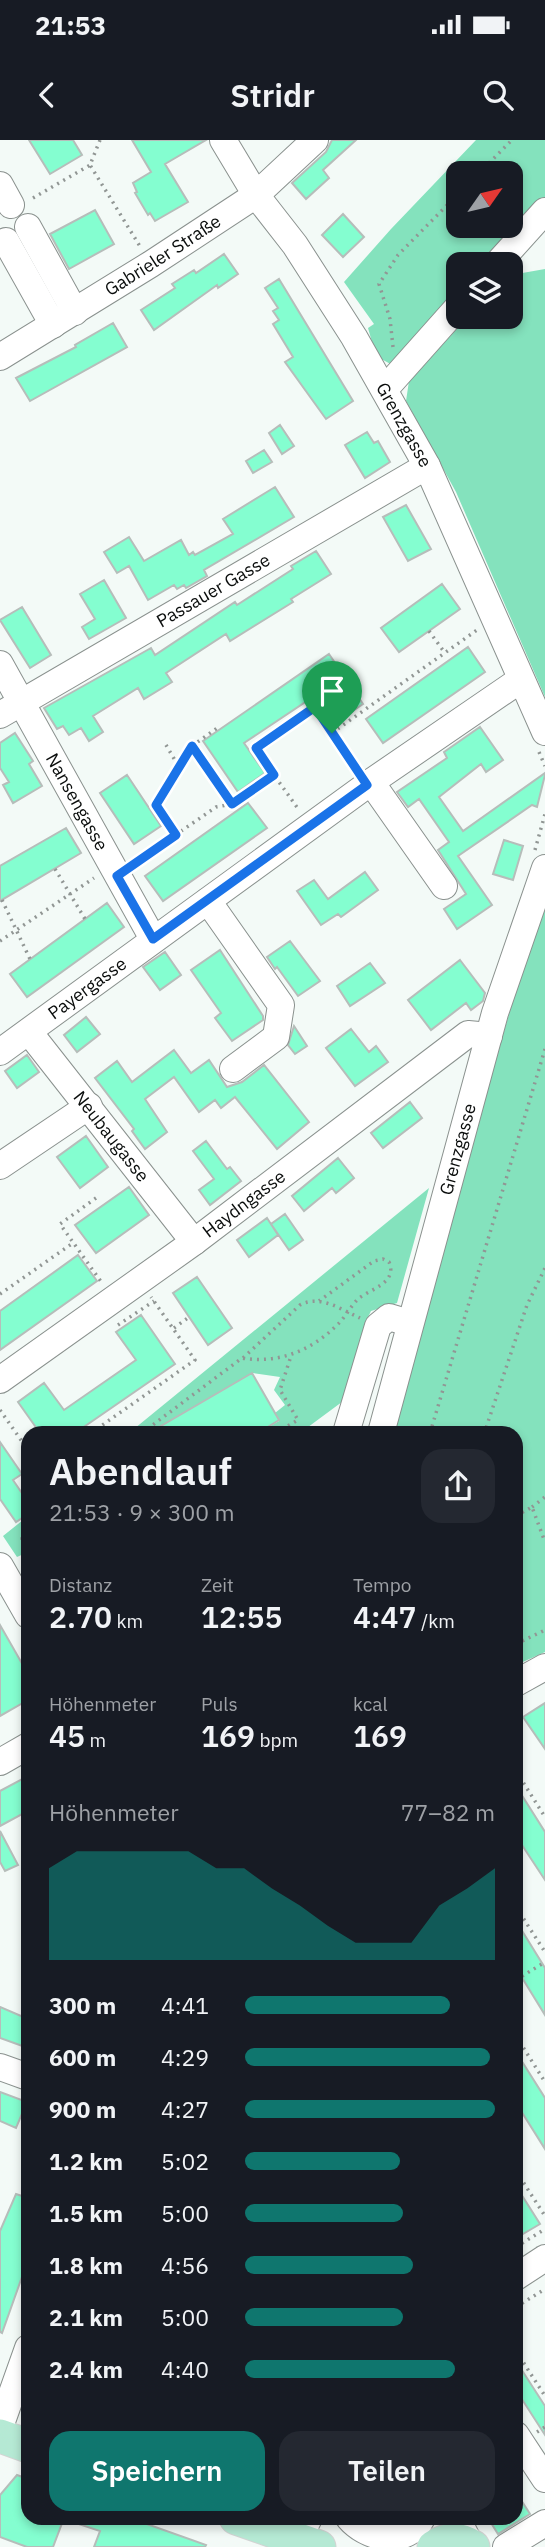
<!DOCTYPE html>
<html lang="de">
<meta charset="utf-8">
<style>
:root{--surface:#171b24;--page:#242831;--text:#f1f3f6;--muted:#9ea1a6;--accent:#0f766e}
body{margin:0;font-family:"IBM Plex Sans",sans-serif;background:var(--page);color:var(--text);height:100vh;display:flex;flex-direction:column;font-size:26px;white-space:nowrap}
*{box-sizing:border-box;margin:0}
p{font-size:23px;color:var(--muted)}
.icon{flex:none;width:38px;height:38px;fill:none;stroke:currentColor;stroke-width:2;stroke-linecap:round;stroke-linejoin:round}
.map{position:relative;flex:1;overflow:hidden}
.side{position:absolute;left:21px;top:1286px;width:502px;height:1099px;display:flex;flex-direction:column;background:var(--surface);border-radius:21px;box-shadow:0 4px 10px #0003}
.side>*{flex:none}
.needle{width:46px;rotate:56deg}
.tools{position:absolute;left:446px;top:21px;display:grid;gap:14px}
.tools a{display:grid;place-items:center;width:77px;height:77px;border-radius:14px;background:var(--surface);box-shadow:0 4px 10px #0003;font-size:35px}
.pin{position:absolute;display:grid;place-items:center;width:60px;height:60px;color:#fff;margin:-72px -30px;border-radius:50% 50% 50% 0;rotate:-45deg;box-shadow:0 0 7px #0007}
.pin .icon{rotate:45deg}
.round{display:grid;place-items:center;flex:none;width:74px;height:74px;border-radius:21px;background:var(--page)}
.summary{display:flex;align-items:center;justify-content:space-between;height:119px;padding:0 28px}
h1{font-size:38px;font-weight:600;line-height:52px}
.metrics{display:grid;grid-template-columns:repeat(3,1fr);gap:10px;height:119px;padding:7px 28px}
.metrics div{display:grid;align-content:center}
.metrics b{font-size:30px;font-weight:600}
.metrics small{font-size:19px;font-weight:400}
.metrics p{font-size:19px}
.chart{height:196px;padding:14px 28px}
.chart p{display:flex;justify-content:space-between}
.chart svg{width:100%;height:126px;margin-top:7px;fill:var(--accent);opacity:.7}
.cta{display:flex;gap:14px;margin-top:auto;padding:14px 28px}
.cta a{flex:1;height:80px;border-radius:21px;background:var(--accent);color:#fff;font-size:28px;font-weight:600;line-height:80px;text-align:center}
.cta a+a{background:var(--page);color:var(--text)}
ul{padding:0 28px;list-style:none;font-size:23px}
li{display:grid;grid-template-columns:112px 84px 1fr;align-items:center;height:52px}
li i{height:18px;border-radius:9px;background:var(--accent)}
.status{display:flex;justify-content:space-between;align-items:center;height:49px;padding:0 35px;background:var(--surface);direction:ltr}
.status svg{height:19px;fill:currentColor}
header{display:flex;justify-content:space-between;align-items:center;height:91px;padding:0 28px;background:var(--surface);font-size:32px;font-weight:600}
.map>svg:first-child{display:block}
.green{fill:#84e2bd;fill-rule:evenodd}
.building{fill:#84fed0;stroke:#b6bdba;stroke-width:2}
.lines{fill:none;stroke-linecap:round;stroke-linejoin:round}
.minor-casing{stroke:#8a918e;stroke-width:28}
.major-casing{stroke:#d3d3d3;stroke-width:35}
.path{stroke:#919694;stroke-width:3.5;stroke-dasharray:2 5;stroke-linecap:butt}
.minor{stroke:#fff;stroke-width:26}
.major{stroke:#b5e9d4;stroke-width:33}
.route-casing{stroke:#fff;stroke-width:14}
.route{stroke:#1a73e8;stroke-width:9}
.labels{text-anchor:middle;stroke-width:6;stroke-linejoin:round;paint-order:stroke}
.street-label{font-size:18px;fill:#0a0d0c;stroke:#f3faf7}
</style>
<div class="status"><b>21:53</b><svg viewBox="0 0 49 12"><path d="M0 12V9h3v3zM5 12V6h3v6zM10 12V3h3v9zM15 12V0h3v12zM26 1h20v11H26zM47 4h2v5h-2z"/></svg></div>
<header><svg class="icon" aria-label="back" viewBox="0 0 24 24"><path d="M15 5l-7 7 7 7"/></svg>Stridr<svg class="icon" aria-label="search" viewBox="0 0 24 24"><circle cx="10" cy="10" r="6"/><path d="M15 15l6 6"/></svg></header>
<div class="map">
<svg width="545" height="2407" viewBox="0 0 545 2407">
<rect width="100%" height="100%" fill="#f3faf7"/>
<path class="green" d="M476,0H545V58L485,124H458V154L394,226L376,216L368,188L374,184L344,142L391,89ZM458,33H511V86H458Z
M545,129V557L456,352L406,261L409,241L468,177H511V135Z
M545,747V1512L516,1525V1293H390Z
M429,1048L397,1163L371,1171L365,1183L368,1196L350,1256L300,1293H258L279,1281L275,1273L285,1265L274,1250L280,1237L253,1233L149,1293H129Z
M28,1376V1412L17,1417L3,1396Z"/>
<path class="building" d="M29,0H73L82,15L50,34Z
M132,0H206L165,24L188,62L155,81L150,73L148,75L135,53L137,52L133,43L151,32Z
M332,0H356L323,30L329,38L306,59L292,43L326,12Z
M95,70L114,104L69,129L50,94Z
M343,74L364,97L343,117L322,95Z
M224,114L238,134L218,148L217,145L154,190L141,170L175,148L172,144L194,130L196,133Z
M279,139L353,261L326,279L285,222L293,217L273,184L279,180L273,171L278,168L265,148Z
M113,183L127,207L30,261L16,238L76,207L75,205Z
M280,285L294,306L282,314L269,293Z
M367,292L374,303L378,301L390,322L365,338L345,305Z
M264,310L272,322L253,333L246,321Z
M275,347L294,377L204,430L207,436L186,448L184,445L177,449L174,445L148,460L129,426L117,433L104,412L129,397L144,421L181,400L189,415L193,412L195,415L233,394L223,379Z
M406,365L431,409L408,421L383,377Z
M316,411L331,434L291,459L293,462L230,501L226,494L166,533L172,542L144,559L138,548L93,576L103,592L89,601L81,588L69,595L63,586L57,589L44,568L151,508L155,515L235,462L237,465L293,429L291,426Z
M104,440L126,478L89,499L82,487L95,479L80,454Z
M442,444L460,469L399,512L381,488Z
M22,467L51,515L30,528L0,480Z
M468,507L485,532L383,603L366,579Z
M329,514L363,564L335,583L316,555L244,603L265,633L238,652L203,601Z
M480,587L503,620L486,632L481,624L439,657L463,691L545,633V635L537,667L532,665L458,716L492,765L457,789L444,769L466,754L438,710L449,702L419,659L408,667L397,652L447,618L444,612Z
M15,593L33,621L29,624L42,646L13,663L3,645L9,642L0,628V603Z
M127,635L161,686L134,704L100,653Z
M248,663L267,688L163,761L145,736Z
M66,688L81,713L0,761V726Z
M504,700L523,706L513,740L493,734Z
M365,732L378,750L341,777L338,774L321,785L297,751L314,740L328,759Z
M107,763L124,787L27,857L10,834Z
M290,801L320,841L298,856L277,827L275,829L267,817Z
M220,810L263,876V880L232,901L215,878L221,873L191,830Z
M165,812L181,835L160,850L143,827Z
M460,820L485,853L483,861L471,870L466,863L431,890L408,860Z
M370,823L385,843L350,866L337,846Z
M86,877L100,894L77,912L64,895Z
M294,886L307,906L295,914L288,905Z
M351,889L369,912L376,906L388,922L355,946L326,908Z
M174,910L191,933L209,920L227,947L242,942L264,925L309,982L277,1009L235,957L221,968L215,960L199,972L174,937L145,959L167,992L145,1009L132,991L134,989L95,938L117,921L132,942Z
M27,915L39,932L17,948L5,931Z
M410,962L422,978L383,1008L371,993Z
M86,996L108,1027L80,1048L57,1017Z
M206,1001L227,1029L230,1027L241,1041L210,1065L199,1050L214,1039L193,1011Z
M338,1018L354,1038L336,1053L332,1048L304,1071L292,1056Z
M129,1047L149,1075L96,1113L75,1085Z
M285,1074L303,1100L289,1110L271,1084Z
M267,1078L278,1095L249,1117L237,1100Z
M78,1115L97,1141L0,1210V1171Z
M197,1137L232,1188L208,1205L173,1153Z
M141,1175L175,1224L75,1293H40L18,1262L44,1243L64,1270L136,1220L116,1192Z
M252,1233L279,1280L258,1293H149Z
M0,1302L22,1334L13,1340L28,1362V1374L16,1382L0,1359Z
M0,1485L28,1534V1560L0,1576Z
M545,1563V1609L523,1577Z
M28,1636V1671L0,1686V1651Z
M516,1646L545,1692V1740L516,1696Z
M0,1691L18,1725L5,1731L0,1722Z
M516,1781L545,1828V1875L516,1828Z
M0,1867L28,1879V1908L0,1898Z
M516,1912L545,1958V2009L516,1963Z
M0,1952L27,1962L16,1988L0,1981Z
M516,2046L540,2084L516,2098Z
M16,2054L28,2058V2120L2,2193L0,2192V2091Z
M516,2221L545,2266V2295L516,2250Z
M17,2335L28,2339V2378H64L53,2407H27L0,2397V2355Z
M516,2352L530,2374L498,2394L488,2378H516Z
M71,2378H130L206,2405L205,2407H94L100,2391L70,2381Z"/>
<g class="lines">
<g class="minor-casing">
<g id="minor">
<path id="s1" d="M223,0L256,55L295,105L354,197L427,326L545,592"/>
<path d="M0,45L11,65"/>
<path d="M28,87L75,172"/>
<path d="M6,101L53,185"/>
<path d="M497,124L545,71"/>
<path id="s2" d="M0,217L151,124L256,55L315,0"/>
<path d="M385,249L458,167"/>
<path id="s3" d="M0,524L153,799"/>
<path id="s4" d="M0,575L427,326"/>
<path d="M371,642L444,746"/>
<path d="M208,761L281,865L276,897L233,929"/>
<path id="s5" d="M29,892L194,1102"/>
<path id="s6" d="M0,912L371,642L520,540"/>
<path d="M0,1026L89,966"/>
<path id="s7" d="M0,1240L194,1102L468,894L489,896"/>
<path d="M346,1293L378,1186L389,1177L409,1183"/>
<path id="s8" d="M381,1293L495,873L545,728"/>
<path d="M0,1426L28,1475"/>
<path d="M516,1543L545,1527"/>
<path d="M0,1622L28,1606"/>
<path d="M0,1927L28,1937"/>
<path d="M516,2137L545,2118"/>
<path d="M0,2287L28,2208"/>
<path d="M516,2295L545,2339"/>
<path d="M349,2378C368,2400 407,2407 422,2378"/>
<path d="M457,2378L470,2404"/>
<path d="M298,2400L309,2378"/>
<path d="M506,2407L545,2383"/>
</g>
</g>
<g class="major-casing">
<path id="major" d="M0,2296L28,2306
M236,2378L319,2407
M434,2407C447,2398 460,2398 473,2407"/>
</g>
<path class="path" d="M100,0L90,25L141,108
M479,33L512,0
M33,58L90,25
M393,207L390,179L379,144L398,115L458,54
M429,491L445,513
M332,593L477,490
M166,605L179,627
M192,606L220,586
M539,612L545,626
M274,635L256,608L315,567L355,627
M176,694L156,665L192,606L232,664
M535,710L545,674
M135,723L216,667L232,664L274,635L299,670
M55,729L85,779
M2,760L30,819
M0,801L94,738
M96,1058L60,1084L102,1143
M0,1154L73,1103
M118,1185L154,1161
M174,1188L189,1177
M243,1218L300,1165C320,1154 342,1170 360,1178
M0,1270L28,1310
M91,1293L195,1220L151,1157
M142,1293L242,1218C278,1224 311,1211 337,1185C345,1178 350,1167 358,1159C370,1149 398,1143 389,1122L383,1119L374,1121L319,1161
M276,1293L298,1280L280,1250L291,1216
M430,1293L545,909
M490,1293L486,1288L527,1165L545,1128
M532,1367L545,1357
M516,1376L532,1367L545,1402
M28,1412L22,1399L23,1392L28,1389
M516,1504L545,1490
M516,1631L545,1677
M516,1767L545,1812
M516,1840L545,1822
M516,1896L545,1942
M516,2031L545,2076
M516,2107L545,2089
M516,2167L545,2149
M516,2211L545,2256
M537,2292L545,2287"/>
<use href="#minor" class="minor"/>
<use href="#major" class="major"/>
</g>
<g class="lines">
<g class="route-casing">
<path id="route" d="M315,567L367,645L153,799L117,736L176,695L156,665L192,606L232,664L274,635L256,608Z"/>
</g>
<use href="#route" class="route"/>
</g>
<g class="labels">
<g class="street-label">
<text dy="6" stroke="none"><textPath href="#s2" startOffset="192">Gabrieler Straße</textPath></text>
<text dy="6" stroke="none"><textPath href="#s1" startOffset="338">Grenzgasse</textPath></text>
<text dy="6" stroke="none"><textPath href="#s4" startOffset="247">Passauer Gasse</textPath></text>
<text dy="6" stroke="none"><textPath href="#s3" startOffset="158">Nansengasse</textPath></text>
<text dy="6" stroke="none"><textPath href="#s6" startOffset="108">Payergasse</textPath></text>
<text dy="6" stroke="none"><textPath href="#s5" startOffset="133">Neubaugasse</textPath></text>
<text dy="6" stroke="none"><textPath href="#s8" startOffset="294">Grenzgasse</textPath></text>
<text dy="6" stroke="none"><textPath href="#s7" startOffset="301">Haydngasse</textPath></text>
</g>
</g>
</svg>
<div class="tools">
<a><svg class="needle" viewBox="-14 -14 28 28"><path d="M0-13l5 13h-10z" fill="#e53935"/><path d="M0 13l5-13h-10z" fill="#9ea1a6"/></svg></a>
<a><svg class="icon" aria-label="layers" viewBox="0 0 24 24"><path d="M12 4l9 5-9 5-9-5zM3 14l9 5 9-5"/></svg></a>
</div>
<div class="pin" style="left:332px;top:593px;background:#1e9e55"><svg class="icon" aria-label="arrive" viewBox="0 0 24 24"><path d="M6 21V4h12l-3 4 3 4H6"/></svg></div>
<section class="side">
<div class="summary"><div><h1>Abendlauf</h1><p>21:53 · 9 × 300 m</p></div><a class="round"><svg class="icon" aria-label="share" viewBox="0 0 24 24"><path d="M12 15V3M7 8l5-5 5 5M5 13v7h14v-7"/></svg></a></div>
<div class="metrics">
<div><p>Distanz</p><b>2.70<small> km</small></b></div>
<div><p>Zeit</p><b>12:55</b></div>
<div><p>Tempo</p><b>4:47<small> /km</small></b></div>
</div>
<div class="metrics">
<div><p>Höhenmeter</p><b>45<small> m</small></b></div>
<div><p>Puls</p><b>169<small> bpm</small></b></div>
<div><p>kcal</p><b>169</b></div>
</div>
<div class="chart"><p><span>Höhenmeter</span>77–82 m</p>
<svg viewBox="0 0 160 44" preserveAspectRatio="none"><path d="M0 44V12L10 6L20 6L30 6L40 6L50 6L60 12L70 12L80 19L90 25L100 32L110 38L120 38L130 38L140 25L150 19L160 12V44z"/></svg>
</div>
<ul>
<li><b>300 m</b>4:41<i style="width:82%"></i></li>
<li><b>600 m</b>4:29<i style="width:98%"></i></li>
<li><b>900 m</b>4:27<i style="width:100%"></i></li>
<li><b>1.2 km</b>5:02<i style="width:62%"></i></li>
<li><b>1.5 km</b>5:00<i style="width:63%"></i></li>
<li><b>1.8 km</b>4:56<i style="width:67%"></i></li>
<li><b>2.1 km</b>5:00<i style="width:63%"></i></li>
<li><b>2.4 km</b>4:40<i style="width:84%"></i></li>
</ul>
<div class="cta"><a>Speichern</a><a>Teilen</a></div>
</section>
</div>
